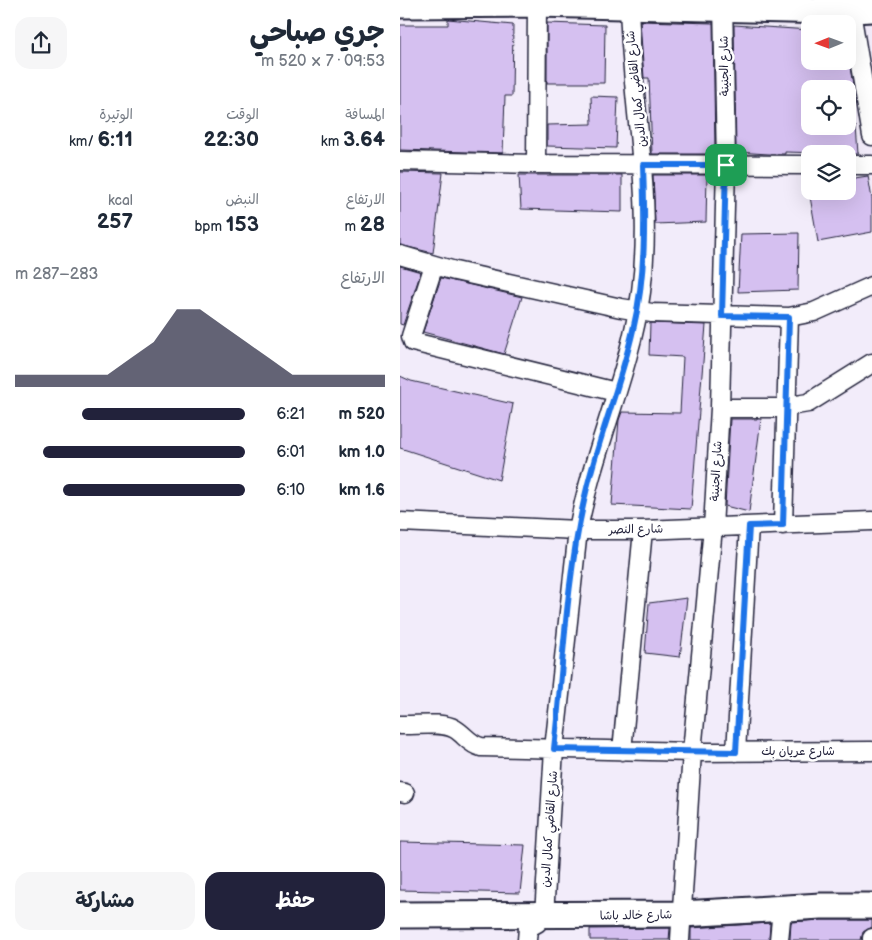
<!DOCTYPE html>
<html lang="ar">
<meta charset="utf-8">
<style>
:root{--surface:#fff;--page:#f6f6f7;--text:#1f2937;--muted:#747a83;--accent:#22223b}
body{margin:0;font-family:"Balsamiq Sans","Playpen Sans Arabic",sans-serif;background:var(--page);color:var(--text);direction:rtl;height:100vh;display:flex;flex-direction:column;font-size:19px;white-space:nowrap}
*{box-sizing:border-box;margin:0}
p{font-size:16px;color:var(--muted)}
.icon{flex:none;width:28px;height:28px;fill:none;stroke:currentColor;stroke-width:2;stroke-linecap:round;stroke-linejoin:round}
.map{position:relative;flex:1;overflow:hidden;direction:ltr}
.side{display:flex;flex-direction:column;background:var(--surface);width:400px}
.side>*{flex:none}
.needle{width:32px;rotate:269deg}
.tools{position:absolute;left:401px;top:15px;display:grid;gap:10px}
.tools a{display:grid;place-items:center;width:55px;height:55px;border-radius:10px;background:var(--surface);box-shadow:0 5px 20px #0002;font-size:25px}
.pin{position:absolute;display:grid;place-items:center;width:42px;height:42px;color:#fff;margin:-21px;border-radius:10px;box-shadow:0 2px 8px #0006}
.round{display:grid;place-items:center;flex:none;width:52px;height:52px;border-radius:15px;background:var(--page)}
.summary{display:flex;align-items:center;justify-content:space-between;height:85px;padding:0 15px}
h1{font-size:28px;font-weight:700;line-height:38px}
.figures{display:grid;grid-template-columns:repeat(3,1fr);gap:8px;height:85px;padding:5px 15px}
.figures div{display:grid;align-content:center}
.figures b{font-size:21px;font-weight:700}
.figures small{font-size:14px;font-weight:400}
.figures p{font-size:14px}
.chart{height:140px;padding:10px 15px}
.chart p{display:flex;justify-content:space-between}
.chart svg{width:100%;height:90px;margin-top:5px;fill:var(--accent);opacity:.7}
.primary-button{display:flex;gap:10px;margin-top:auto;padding:10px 15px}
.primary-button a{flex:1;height:58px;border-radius:15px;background:var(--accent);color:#fff;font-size:20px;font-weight:700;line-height:58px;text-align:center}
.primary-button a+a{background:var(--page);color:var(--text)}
ul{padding:0 15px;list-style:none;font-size:16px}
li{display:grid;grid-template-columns:80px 60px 1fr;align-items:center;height:38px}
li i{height:12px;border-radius:6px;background:var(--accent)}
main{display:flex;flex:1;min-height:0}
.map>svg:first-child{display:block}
.building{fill:#d5c0f0;stroke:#22223b}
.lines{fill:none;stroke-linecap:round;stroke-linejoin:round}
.street-casing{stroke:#22223b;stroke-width:21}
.secondary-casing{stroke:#22223b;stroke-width:29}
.street{stroke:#fff;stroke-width:18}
.secondary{stroke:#fff;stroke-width:25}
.route-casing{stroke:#fff;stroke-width:10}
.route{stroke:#1a73e8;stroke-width:6}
.labels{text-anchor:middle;stroke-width:5;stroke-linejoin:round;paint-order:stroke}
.street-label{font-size:12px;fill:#22223b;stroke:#fff}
</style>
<main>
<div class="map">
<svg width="472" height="940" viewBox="0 0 472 940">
<rect width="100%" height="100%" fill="#f2ecfa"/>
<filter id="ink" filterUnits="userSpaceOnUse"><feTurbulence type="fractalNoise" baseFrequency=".02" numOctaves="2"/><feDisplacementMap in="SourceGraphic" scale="10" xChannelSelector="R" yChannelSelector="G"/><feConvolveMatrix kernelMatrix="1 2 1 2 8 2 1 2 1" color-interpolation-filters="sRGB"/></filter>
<g filter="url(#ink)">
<path class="building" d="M48,19L113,25L112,96H105L103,153L0,150V25H48Z
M240,21L313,23L315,152H308V154H252L249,78H244Z
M147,23L205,25L204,83H147Z
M334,25L410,30V61H449L453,85L410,87V126H456L458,154L385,152V154H369L336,152Z
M191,96L218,97L216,148L147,146V125L192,124Z
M0,172L43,173L33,253L0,245Z
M119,175H222V212L121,209Z
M253,175H307L306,222L255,224Z
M468,176L472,199V232L418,242L409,191H448V179Z
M399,233L398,290L338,292L341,234Z
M0,266L21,272L3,325L0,324Z
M41,278L122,297L104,354L23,332Z
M250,323L306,325L291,509L212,505L219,420L222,412L280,413L283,357L249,355Z
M0,376L11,381L113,404L99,480L0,448Z
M330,419H361L349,512L325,506Z
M287,598L280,657L245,653L249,603Z
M0,842L125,845L120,893L0,890Z
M421,920H472V927L463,932L461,940H390L391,922Z
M370,923L369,940H291V928Z
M270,928L269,940H190V929Z"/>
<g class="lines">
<g class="street-casing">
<path id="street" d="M449,0L472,136
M0,161L136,164L410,165
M136,164L137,0
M448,165H472
M0,255L55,271L221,308L252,313L389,317L414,312L472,286
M34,265L11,336L13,342L216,392
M320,408H378L408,403L472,363
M0,522L178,530H243L472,521
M383,525L389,317
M0,725C16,726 41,721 55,729C65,735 69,744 81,747L292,752L472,751
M222,751L243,530
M336,752L349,526
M0,792L5,793
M127,940L128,928L137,923L144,916L154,749L178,530C193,449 230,373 241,292C254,194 230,98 229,0
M280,940L292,752L313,527L320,408L326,165L323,0
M379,940L382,909
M472,940V938"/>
</g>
<g class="secondary-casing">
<path id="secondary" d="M0,5L137,4L431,11L472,9
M0,915L282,914L421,906H472"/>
</g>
<use href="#street" class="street"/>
<use href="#secondary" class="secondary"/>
</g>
</g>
<g class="lines" filter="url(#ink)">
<g class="route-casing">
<path id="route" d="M243,165H326L322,316L389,317L383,525L349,526L336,752L154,749C163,667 166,582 184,501C196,443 220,388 233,330C246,276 245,220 243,165Z"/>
</g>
<use href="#route" class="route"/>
</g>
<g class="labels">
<g class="street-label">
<text transform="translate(324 66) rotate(-91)" y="4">شارع الجنينة</text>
<text transform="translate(236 89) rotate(-96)" y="4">شارع القاضي كمال الدين</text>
<text transform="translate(316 471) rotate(-87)" y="4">شارع الجنينة</text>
<text transform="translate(236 529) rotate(-1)" y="4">شارع النصر</text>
<text x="398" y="755">شارع عريان بك</text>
<text transform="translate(149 829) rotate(-86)" y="4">شارع القاضي كمال الدين</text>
<text transform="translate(236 915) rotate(-1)" y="4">شارع خالد باشا</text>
</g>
</g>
</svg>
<div class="tools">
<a><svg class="needle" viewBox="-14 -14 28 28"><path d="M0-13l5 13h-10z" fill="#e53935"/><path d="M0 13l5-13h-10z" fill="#747a83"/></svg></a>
<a><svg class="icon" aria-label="locate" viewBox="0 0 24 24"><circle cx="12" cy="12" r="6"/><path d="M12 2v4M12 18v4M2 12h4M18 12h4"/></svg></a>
<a><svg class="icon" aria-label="layers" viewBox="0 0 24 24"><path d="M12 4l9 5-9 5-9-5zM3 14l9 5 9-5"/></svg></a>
</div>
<div class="pin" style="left:326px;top:165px;background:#1e9e55"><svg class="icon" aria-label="arrive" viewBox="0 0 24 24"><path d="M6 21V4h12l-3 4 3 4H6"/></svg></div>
</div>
<section class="side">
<div class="summary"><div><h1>جري صباحي</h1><p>09:53 · 7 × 520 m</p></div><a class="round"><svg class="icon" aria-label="share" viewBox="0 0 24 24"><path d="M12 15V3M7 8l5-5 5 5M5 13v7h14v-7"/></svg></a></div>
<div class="figures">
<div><p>المسافة</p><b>3.64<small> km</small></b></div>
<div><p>الوقت</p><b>22:30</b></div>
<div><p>الوتيرة</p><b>6:11<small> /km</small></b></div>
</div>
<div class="figures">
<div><p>الارتفاع</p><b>28<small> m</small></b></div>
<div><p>النبض</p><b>153<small> bpm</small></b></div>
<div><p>kcal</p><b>257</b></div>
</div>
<div class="chart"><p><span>الارتفاع</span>283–287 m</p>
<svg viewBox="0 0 160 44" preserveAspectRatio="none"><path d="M0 44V38L10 38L20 38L30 38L40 38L50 30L60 22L70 6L80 6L90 14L100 22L110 30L120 38L130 38L140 38L150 38L160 38V44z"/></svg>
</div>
<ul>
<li><b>520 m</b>6:21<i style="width:71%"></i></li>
<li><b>1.0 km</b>6:01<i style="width:88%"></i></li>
<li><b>1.6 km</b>6:10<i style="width:79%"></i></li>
</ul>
<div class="primary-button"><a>حفظ</a><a>مشاركة</a></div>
</section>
</main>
